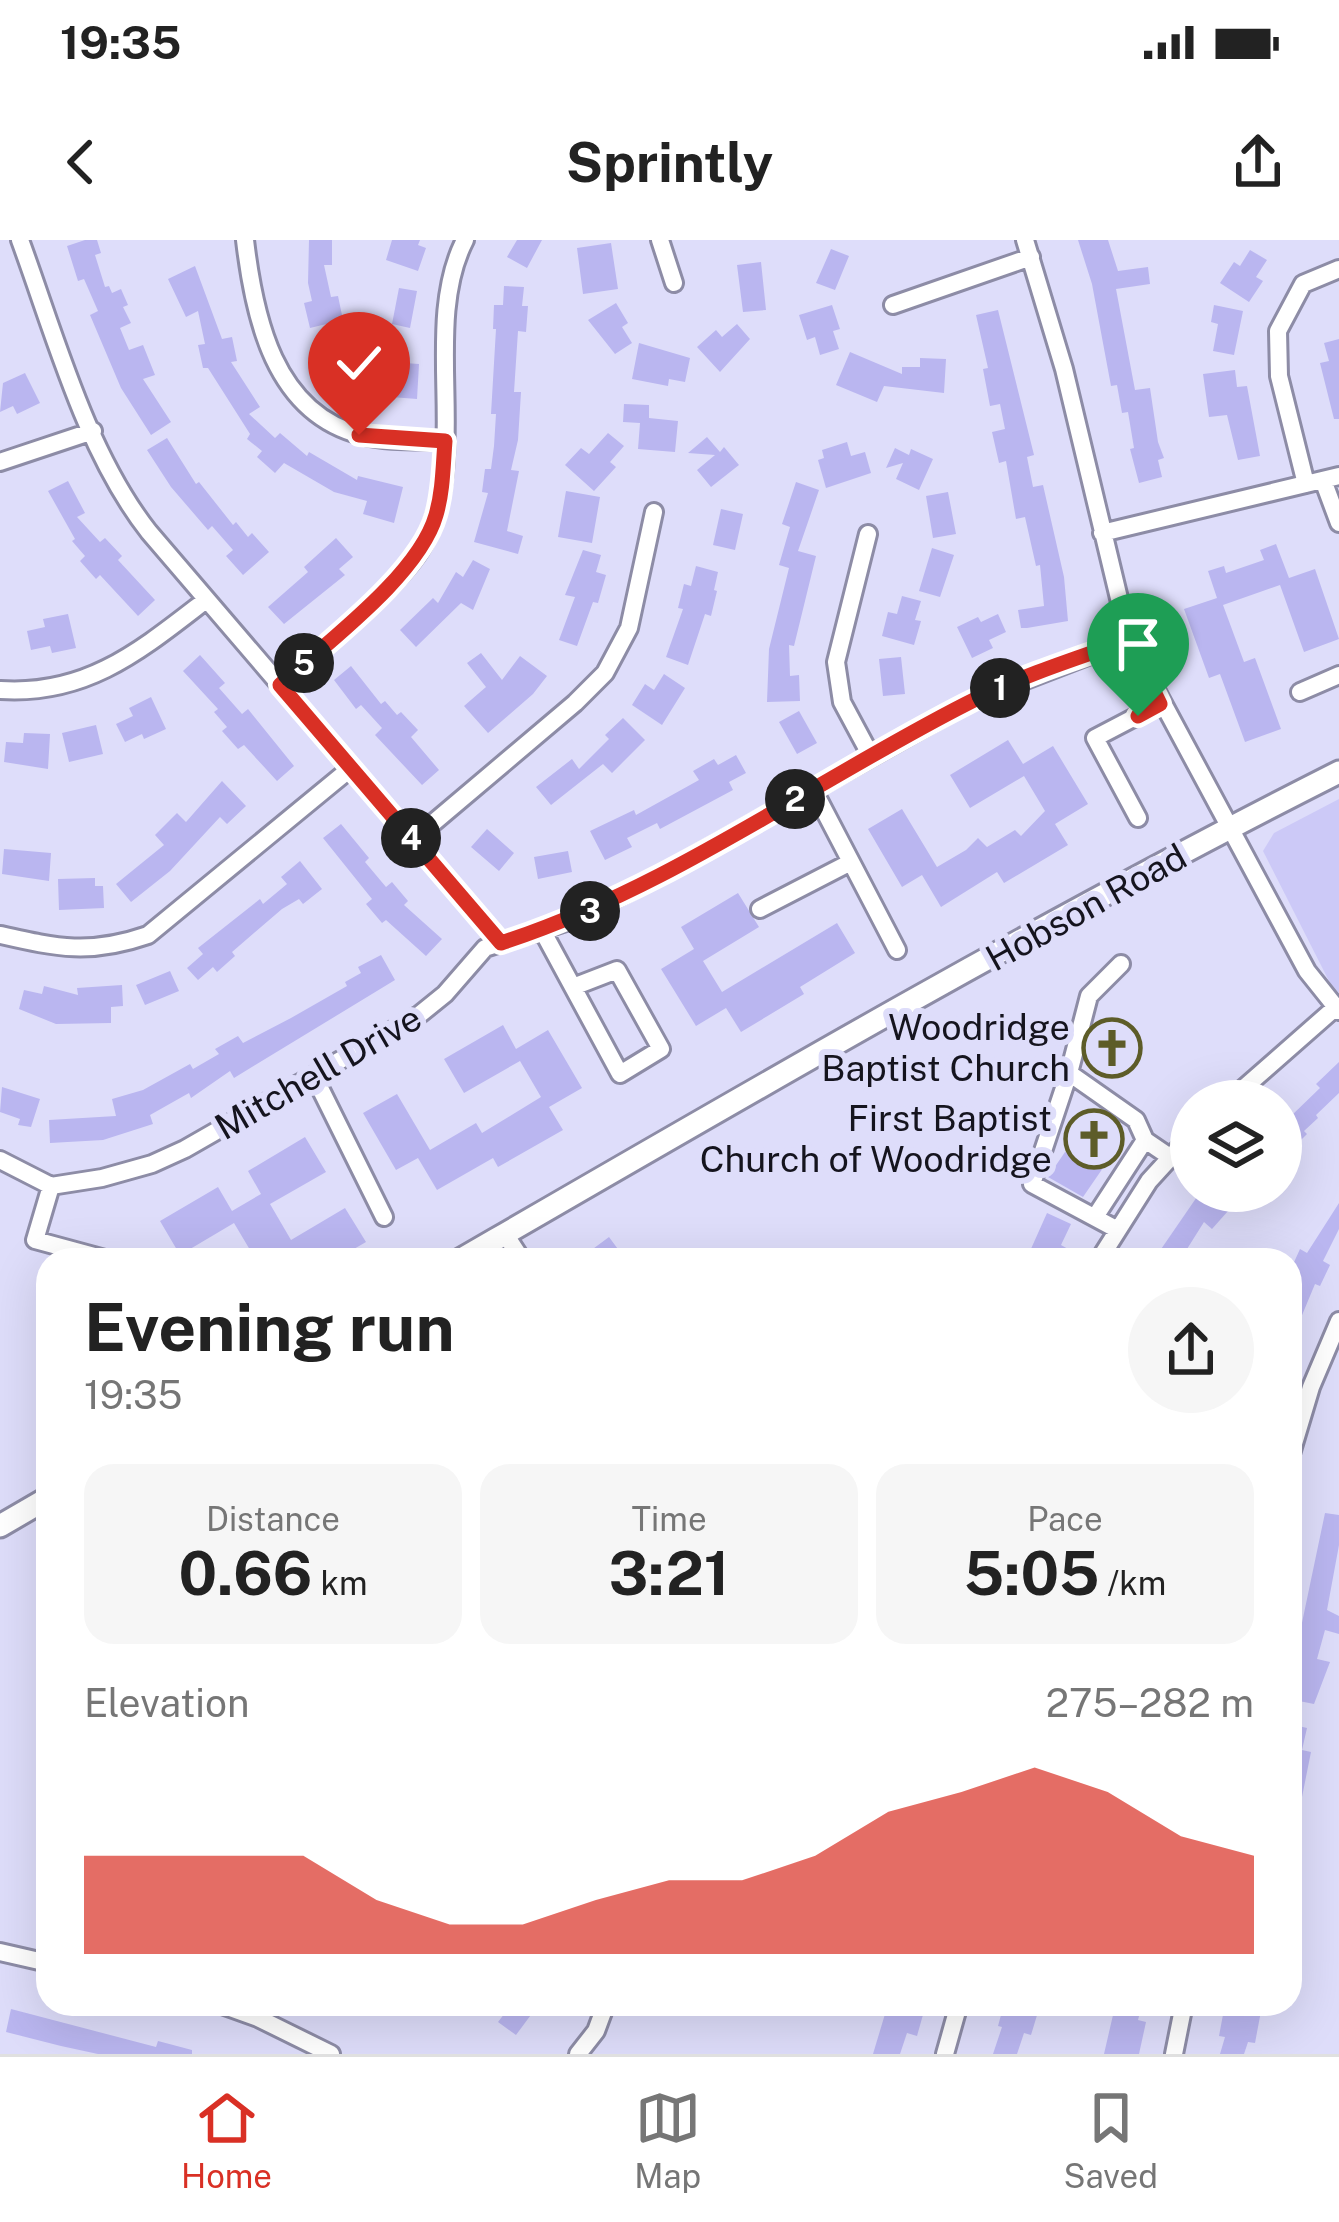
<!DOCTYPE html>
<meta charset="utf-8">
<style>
:root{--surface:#fff;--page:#f6f6f6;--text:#222;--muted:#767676;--line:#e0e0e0;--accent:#d93025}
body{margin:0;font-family:"Public Sans",sans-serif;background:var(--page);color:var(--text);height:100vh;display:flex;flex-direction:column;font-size:45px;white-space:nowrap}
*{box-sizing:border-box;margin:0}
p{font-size:39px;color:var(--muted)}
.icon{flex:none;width:66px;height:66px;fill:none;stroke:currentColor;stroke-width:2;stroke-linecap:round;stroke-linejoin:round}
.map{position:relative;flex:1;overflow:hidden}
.side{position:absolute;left:36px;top:1008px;width:1266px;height:768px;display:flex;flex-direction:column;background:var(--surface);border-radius:36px;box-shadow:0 12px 48px #0002}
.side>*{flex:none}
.controls{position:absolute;left:1170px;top:840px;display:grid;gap:24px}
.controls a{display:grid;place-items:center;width:132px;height:132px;border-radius:50%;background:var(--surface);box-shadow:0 12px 48px #0002;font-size:60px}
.pin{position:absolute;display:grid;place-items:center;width:102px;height:102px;color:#fff;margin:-123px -51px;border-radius:50% 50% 50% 0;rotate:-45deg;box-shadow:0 0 12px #0007}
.pin .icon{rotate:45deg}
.km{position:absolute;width:60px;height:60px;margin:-30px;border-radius:50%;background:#222;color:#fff;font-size:33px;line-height:60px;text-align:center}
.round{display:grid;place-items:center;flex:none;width:126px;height:126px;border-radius:63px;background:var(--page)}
.overview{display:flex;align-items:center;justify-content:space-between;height:204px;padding:0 48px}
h1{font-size:66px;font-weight:700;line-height:90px}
.stats{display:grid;grid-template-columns:repeat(3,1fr);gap:18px;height:204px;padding:12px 48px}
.stats div{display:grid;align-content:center;border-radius:30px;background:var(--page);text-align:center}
.stats b{font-size:60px;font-weight:700}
.stats small{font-size:33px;font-weight:400}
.stats p{font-size:33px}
.chart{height:336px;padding:24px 48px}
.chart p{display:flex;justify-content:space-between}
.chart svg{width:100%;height:216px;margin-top:12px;fill:var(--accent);opacity:.7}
.status{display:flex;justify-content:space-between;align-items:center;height:84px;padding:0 60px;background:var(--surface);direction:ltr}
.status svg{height:33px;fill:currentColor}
header{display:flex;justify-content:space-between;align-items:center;height:156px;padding:0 48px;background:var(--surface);font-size:54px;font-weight:700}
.tab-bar{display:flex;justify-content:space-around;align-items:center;height:168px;border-top:3px solid var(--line);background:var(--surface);font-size:33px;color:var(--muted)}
.tab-bar a{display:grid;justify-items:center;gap:6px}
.tab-bar .active{color:var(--accent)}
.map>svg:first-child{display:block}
.green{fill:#ccc9f7}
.building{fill:#bab6f0}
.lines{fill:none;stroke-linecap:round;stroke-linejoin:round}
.minor-casing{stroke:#8d8ca6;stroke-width:22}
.major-casing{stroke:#8d8ca6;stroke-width:27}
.minor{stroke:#fff;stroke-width:16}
.major{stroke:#fff;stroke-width:21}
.route-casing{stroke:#fff;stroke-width:24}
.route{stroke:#d93025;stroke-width:15}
.labels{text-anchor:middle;stroke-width:12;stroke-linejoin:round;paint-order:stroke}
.street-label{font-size:36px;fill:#15141e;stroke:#deddfa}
.poi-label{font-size:36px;fill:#15141e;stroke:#deddfa;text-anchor:end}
</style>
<div class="status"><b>19:35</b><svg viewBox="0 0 49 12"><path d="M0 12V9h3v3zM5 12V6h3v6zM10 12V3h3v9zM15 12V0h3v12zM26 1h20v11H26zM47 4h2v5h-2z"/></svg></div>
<header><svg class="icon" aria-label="back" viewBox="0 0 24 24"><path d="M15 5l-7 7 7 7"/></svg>Sprintly<svg class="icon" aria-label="share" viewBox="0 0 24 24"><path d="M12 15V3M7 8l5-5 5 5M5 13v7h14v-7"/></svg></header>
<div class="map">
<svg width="1339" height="1814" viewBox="0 0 1339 1814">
<rect width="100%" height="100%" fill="#deddfa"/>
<path class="green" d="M1339,559V753L1330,743L1263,611L1274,593Z"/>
<path class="building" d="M85,0H97L101,13L95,15L105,47L109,46L112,53L121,49L128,65L123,67L131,83L120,88L129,110L143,105L155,135L143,139L171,182L151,195L121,148L90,75L98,71L84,39L78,41L67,6Z
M309,0H332V25H324L331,57L338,56L343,80L310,88L304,63L312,61L308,43Z
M392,0H420L418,5L426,8L418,31L386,20Z
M517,0H542L527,28L507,17Z
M1078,0H1108L1118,31L1148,27L1150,44L1116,49L1135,150L1150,148L1158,202L1164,218L1158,220L1162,237L1139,243L1130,209L1134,208L1128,172L1122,173L1117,145L1111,146L1092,44Z
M611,3L618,49L583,54L577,8Z
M831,9L849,16L835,50L816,43Z
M1250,10L1267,20L1256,37L1263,41L1249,62L1220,43L1234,22L1240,26Z
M761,22L766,70L743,72L737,25Z
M195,26L222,99L232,97L237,121L231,122L260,167L249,174L275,198L280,193L307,216L309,212L357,240L358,236L403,247L394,283L363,274L367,261L334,252L284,223L275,233L257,217L262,211L247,199L250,194L208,128H203L198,105L205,104L198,71L186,77L168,39Z
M504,46L524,47L522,66H528L526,92L518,91L514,152H521L518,200L511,230L519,231L507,291L523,296L518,314L474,302L488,253L482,252L485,229H491L494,206L496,174H491L496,89H493L494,65H503Z
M399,48L417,51L410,88L392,84Z
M616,63L628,83L622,87L632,103L615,114L588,80Z
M832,65L840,89L833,91L839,109L820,115L815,97L807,100L799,75Z
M1214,65L1243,71L1234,115L1213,111L1218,84L1211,82Z
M998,70L1034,215L1027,217L1033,247L1043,245L1064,337L1068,381L1027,388H1021L1018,370L1044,366L1040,325L1036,326L1025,277L1016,279L1006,221L999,223L992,192L1005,189L1000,164L990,166L983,129L988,128L976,75Z
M737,84L750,99L720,132L697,107L716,90L722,97Z
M340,97L360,126L341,140L321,110Z
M1339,99V179H1334L1320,123L1329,121L1324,103Z
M639,103L690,118L685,142L669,139L668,146L632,139Z
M850,112L902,134V127H920V118L946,119L944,153L884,146L877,162L836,145Z
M375,121L419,124L417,159L391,157L392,149L373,148Z
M1235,130L1237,147L1247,146L1260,216L1238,220L1227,175L1209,177L1203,134Z
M25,133L40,163L17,174L13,166L0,172L3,143Z
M624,164L649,165V178L678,181L675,212L638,209L640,183L623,182Z
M608,193L624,206L610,222L616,227L594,251L565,225L581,208L589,214Z
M707,197L720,212L724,207L739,225L711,247L697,230L715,215L688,213Z
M167,198L196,244L199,242L233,285L236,282L248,297L252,293L269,312L243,335L226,316L233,310L212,286L208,290L171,247L147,210Z
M847,202L851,216L865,212L871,233L826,248L818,220L824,218L822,210Z
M895,208L909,215L911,209L933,219L919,250L896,239L903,223L886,228Z
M68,241L85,273L77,277L100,302L105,298L122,316L118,320L155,360L138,376L100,335L96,339L80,321L85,316L72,301L75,299L48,251Z
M796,242L819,250L798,311L816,316L794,406L789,405L790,436L799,435L800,461L767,462L769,409L789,328L779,325L790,287L782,284Z
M566,251L600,257L592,303L558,297Z
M948,252L956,294L933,298L926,256Z
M721,269L743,274L735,310L713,305Z
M336,298L353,317L339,329L345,335L284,384L268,367L308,332L304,327Z
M1276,304L1289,338L1315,329L1339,399L1304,412L1280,345L1223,365L1244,422L1255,418L1281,489L1245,502L1220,434L1209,438L1184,369L1217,358L1208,331L1224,326L1226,333L1264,320L1260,310Z
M932,308L954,315L940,357L919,351Z
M583,310L601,315L596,332L606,335L598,363L593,362L577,406L559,400L575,357L565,355Z
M473,320L490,329L473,370L461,363L416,407L400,390L433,358L438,363L456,332L463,337Z
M696,326L718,332L714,350L717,351L711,376L705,374L688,425L666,417L683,369L678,368L684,344L691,346Z
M902,356L921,361L915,380L921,381L914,405L882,396L888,372L897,374Z
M68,374L76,408L52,413L50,406L31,410L27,391L45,387L43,379Z
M998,374L1006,392L989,400L993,408L972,418L957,387L978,377L981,382Z
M481,413L502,440L520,416L547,436L533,454L488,493L464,466L486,447L467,423Z
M200,415L225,443L219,448L242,474L248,469L294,526L277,541L244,505L238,509L222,491L227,487L214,472L218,469L183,431Z
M901,417L905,454L883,456L879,419Z
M351,426L381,464L385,461L397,475L401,472L418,490L411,497L439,530L422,545L375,495L382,488L361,465L356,469L334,440Z
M664,434L685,448L662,485L632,465L645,444L654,450Z
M151,457L166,489L144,499L142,494L125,502L116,484L133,476L129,468Z
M799,471L817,503L797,514L779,482Z
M623,478L645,500L612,533L603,524L551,565L536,547L572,519L579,529L609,499L605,495Z
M96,485L103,514L69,522L62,493Z
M24,493L50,494L48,529L4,522L6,502L23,503Z
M1008,500L1023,524L1053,506L1088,564L1055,584L1068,605L1004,643L997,632L941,667L922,635L902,647L868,589L902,569L937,627L966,610L978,598L987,607L1015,590L1021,596L1045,571L1024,536L970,568L950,535Z
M736,515L746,533L729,542L733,550L660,589L657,583L627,598L632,607L605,620L590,591L634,570L636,575L699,540L693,531L714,519L718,525Z
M222,541L246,566L227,584L220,577L170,631L131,662L116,644L164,605L155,595L177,573L186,582Z
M341,584L369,618L365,622L386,647L392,642L408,661L404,665L442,699L426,716L386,680L382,683L366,664L372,659L323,598Z
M487,589L514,613L499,631L471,607Z
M4,609L51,613L49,641L2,634Z
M568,611L572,632L538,639L534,617Z
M300,621L322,649L303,664L299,659L282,669L232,712L235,716L217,732L213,727L198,740L187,728L203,714L198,708L260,659L263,664L287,644L281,637Z
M95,638V646H103L104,668L59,670L58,639Z
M738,653L759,687L703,721L722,752L837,683L855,713L800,747L804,754L741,792L726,768L696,786L661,729L694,709L681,687Z
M381,715L395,740L234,838L230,831L191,858L189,853L150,875L153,884L103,900L50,903L49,880L116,876L112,859L143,850L190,824L193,829L219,814L215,809L238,796L243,803L291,778L347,746L345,742L361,733L358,727Z
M170,731L179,751L145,765L136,745Z
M122,745L123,766L111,767V783L56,784L19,769L24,750L42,754L44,746L78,755L77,748Z
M503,785L516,809L548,790L582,848L549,867L563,890L498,927L493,918L437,950L418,918L396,930L363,873L397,854L430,910L476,883L482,893L541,857L520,821L464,853L444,819Z
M1339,822V853L1316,875L1318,878L1304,891L1307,894L1289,912L1281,903V866L1291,876L1320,848L1316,844Z
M2,847L40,859L31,887L18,885L20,879L0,872Z
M1101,871L1123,886L1099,921L1105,925L1083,957L1048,937L1065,912L1072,914Z
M305,897L326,932L270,964L291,1000L345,968L366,1002L335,1020H300L295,1012L281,1020H256L234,983L180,1015L160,981L218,947L232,971L261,954L248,931Z
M1201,951H1238L1224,967L1228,971L1212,989L1204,982L1187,1009L1204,1020H1164L1157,1015Z
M1339,963V989L1323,1021L1330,1025L1320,1046L1315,1044L1290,1104V1031L1300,1009L1307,1013Z
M1047,973L1071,984L1061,1005L1068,1009L1063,1020H1026Z
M609,997L626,1020H578Z
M1325,1273L1339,1275V1305L1327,1370L1339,1376V1394L1325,1390L1317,1419L1330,1422L1314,1464L1294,1460L1299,1443L1290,1440Z
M1290,1484L1307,1488L1302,1510L1311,1512L1296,1587H1290Z
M512,1764H539L516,1795L498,1782Z
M888,1764H926L917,1796L907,1793L900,1814H873Z
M1004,1764H1034L1032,1770L1038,1772L1031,1795L1024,1793L1017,1814H993L1002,1787L998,1786Z
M1121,1764H1142L1138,1780L1146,1782L1139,1814H1104L1113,1775L1118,1776Z
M1225,1764H1246V1768L1261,1771L1255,1803L1248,1802L1244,1814H1220L1225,1797L1219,1796Z
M11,1769L156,1807L158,1801L192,1810V1814H98L61,1806L6,1792Z"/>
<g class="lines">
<g class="minor-casing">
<path id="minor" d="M20,0C55,95 86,212 149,292L501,703
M245,0C254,77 274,173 361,195C388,202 417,200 445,201
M660,0L674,43
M1025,0L1064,129L1129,400L1307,731L1339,771
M893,65L1031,17
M0,222L93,191
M1323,240L1339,283
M1306,244L1279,136L1278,91L1303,44L1339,29
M1102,293L1339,236
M868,294L836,422L842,462L871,516
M280,445C318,410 394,351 420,310C474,222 419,89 465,0
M0,450C87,456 141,410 206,360
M1300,452L1339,435
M813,549L897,710
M1138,578L1095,498L1160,464
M413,600L575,463L605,433L629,388L654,272
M760,669L851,622
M542,690L620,834L661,809L617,730L573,747
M1,695C58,708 90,715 148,695L351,528
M1069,833L1089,756L1121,724
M314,836L384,977
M1229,861L1335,768
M0,920L51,946L102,938L152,924L185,909L419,775L445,754L485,708L575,679L672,629L969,462L1129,400
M51,946L35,1000L109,1020
M1095,977L1145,900
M1116,989L1032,944L1069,833L1136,880L1145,900L1170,917
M505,994L522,1020
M1099,1020L1149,941L1191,895
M1290,1217L1311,1147L1339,1081
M0,1712L48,1723
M219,1764L258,1778L331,1814
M578,1814L596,1791L606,1764
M945,1814L959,1764
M1174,1814L1184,1764"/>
</g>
<g class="major-casing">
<path id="major" d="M460,1020C750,852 1040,683 1339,532
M0,1286L48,1258"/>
</g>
<use href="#minor" class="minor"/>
<use href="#major" class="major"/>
</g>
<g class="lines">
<g class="route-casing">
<path id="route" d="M359,195L445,201C443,226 443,251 436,275C419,335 326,403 280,445L501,703C668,649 811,543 966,464C1018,437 1074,419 1129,400L1160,464L1138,476"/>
</g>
<use href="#route" class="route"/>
</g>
<defs>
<g id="church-ring" transform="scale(3)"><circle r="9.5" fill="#deddfa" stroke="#5d5c28" stroke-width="1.5"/><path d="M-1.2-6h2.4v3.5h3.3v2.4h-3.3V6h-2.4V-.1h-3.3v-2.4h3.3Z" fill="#5d5c28"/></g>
</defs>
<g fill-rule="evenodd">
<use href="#church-ring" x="1112" y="808"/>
<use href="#church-ring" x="1094" y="899"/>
</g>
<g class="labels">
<g class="street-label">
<text transform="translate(1086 667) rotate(-29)" y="13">Hobson Road</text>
<text transform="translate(318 832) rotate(-30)" y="13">Mitchell Drive</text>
</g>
<g class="poi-label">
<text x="1070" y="800">Woodridge<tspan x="1070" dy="41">Baptist Church</tspan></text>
<text x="1052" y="891">First Baptist<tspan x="1052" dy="41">Church of Woodridge</tspan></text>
</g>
</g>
</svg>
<div class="controls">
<a><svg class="icon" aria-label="layers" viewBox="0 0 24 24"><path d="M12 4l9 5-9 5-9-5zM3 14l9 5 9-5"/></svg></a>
</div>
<div class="pin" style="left:1138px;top:476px;background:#1e9e55"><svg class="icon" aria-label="arrive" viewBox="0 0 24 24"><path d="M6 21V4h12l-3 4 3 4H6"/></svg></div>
<div class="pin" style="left:359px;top:195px;background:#d93025"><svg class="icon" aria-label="check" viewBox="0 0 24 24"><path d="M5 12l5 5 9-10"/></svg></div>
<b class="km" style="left:1000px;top:448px">1</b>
<b class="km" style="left:795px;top:559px">2</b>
<b class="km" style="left:590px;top:671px">3</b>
<b class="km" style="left:411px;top:598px">4</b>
<b class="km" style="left:304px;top:423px">5</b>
<section class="side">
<div class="overview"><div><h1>Evening run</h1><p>19:35</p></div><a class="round"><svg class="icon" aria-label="share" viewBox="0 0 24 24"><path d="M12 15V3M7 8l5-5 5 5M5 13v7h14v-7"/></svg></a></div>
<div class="stats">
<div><p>Distance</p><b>0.66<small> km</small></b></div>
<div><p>Time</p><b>3:21</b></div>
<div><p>Pace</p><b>5:05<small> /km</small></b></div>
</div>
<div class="chart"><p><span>Elevation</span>275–282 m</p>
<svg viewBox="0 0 160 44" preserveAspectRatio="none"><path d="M0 44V24L10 24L20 24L30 24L40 33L50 38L60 38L70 33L80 29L90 29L100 24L110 15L120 11L130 6L140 11L150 20L160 24V44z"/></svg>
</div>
</section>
</div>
<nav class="tab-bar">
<a class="active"><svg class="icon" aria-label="home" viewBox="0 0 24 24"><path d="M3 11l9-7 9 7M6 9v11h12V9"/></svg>Home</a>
<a><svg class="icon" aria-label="map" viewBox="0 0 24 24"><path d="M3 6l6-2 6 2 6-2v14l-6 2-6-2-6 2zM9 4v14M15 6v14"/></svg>Map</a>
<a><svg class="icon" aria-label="saved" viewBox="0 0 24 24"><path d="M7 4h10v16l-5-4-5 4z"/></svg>Saved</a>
</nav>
